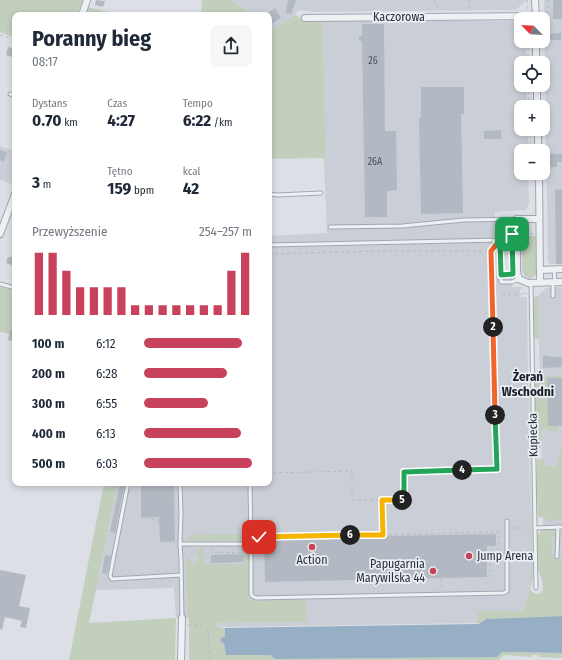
<!DOCTYPE html>
<html lang="pl">
<meta charset="utf-8">
<style>
:root{--surface:#fff;--page:#f6f6f7;--text:#1f2937;--muted:#747a83;--accent:#c9425b}
body{margin:0;font-family:"Fira Sans Condensed",sans-serif;background:var(--page);color:var(--text);height:100vh;display:flex;flex-direction:column;font-size:15px;white-space:nowrap}
*{box-sizing:border-box;margin:0}
p{font-size:13px;color:var(--muted)}
.icon{flex:none;width:22px;height:22px;fill:none;stroke:currentColor;stroke-width:2;stroke-linecap:round;stroke-linejoin:round}
.map{position:relative;flex:1;overflow:hidden}
.details{position:absolute;left:12px;top:12px;width:260px;height:474px;display:flex;flex-direction:column;background:var(--surface);border-radius:8px;box-shadow:0 2px 6px #0003}
.details>*{flex:none}
.needle{width:26px;rotate:295deg}
.tools{position:absolute;left:514px;top:12px;display:grid;gap:8px}
.tools a{display:grid;place-items:center;width:36px;height:36px;border-radius:8px;background:var(--surface);box-shadow:0 2px 6px #0003;font-size:20px}
.pin{position:absolute;display:grid;place-items:center;width:34px;height:34px;color:#fff;margin:-17px;border-radius:8px;box-shadow:0 2px 6px #0006}
.km{position:absolute;width:20px;height:20px;margin:-10px;border-radius:50%;background:#222;color:#fff;font-size:11px;line-height:20px;text-align:center}
.round{display:grid;place-items:center;flex:none;width:42px;height:42px;border-radius:8px;background:var(--page)}
.head{display:flex;align-items:center;justify-content:space-between;height:68px;padding:0 20px}
h1{font-size:22px;font-weight:700;line-height:30px}
.figures{display:grid;grid-template-columns:repeat(3,1fr);gap:6px;height:68px;padding:4px 20px}
.figures div{display:grid;align-content:center}
.figures b{font-size:17px;font-weight:700}
.figures small{font-size:11px;font-weight:400}
.figures p{font-size:11px}
.chart{height:112px;padding:8px 20px}
.chart p{display:flex;justify-content:space-between}
.chart svg{width:100%;height:72px;margin-top:4px;stroke:var(--accent);stroke-width:6}
ul{padding:0 20px;list-style:none;font-size:13px}
li{display:grid;grid-template-columns:64px 48px 1fr;align-items:center;height:30px}
li i{height:10px;border-radius:5px;background:var(--accent)}
.map>svg:first-child{display:block}
.built{fill:#cacfd7}
.green{fill:#c2cfbd}
.water{fill:#97afc5}
.building{fill:#b3b9c2}
.lines{fill:none;stroke-linecap:round;stroke-linejoin:round}
.lane-casing{stroke:#a2a7af;stroke-width:5}
.street-casing{stroke:#a2a7af;stroke-width:8}
.path{stroke:#b6bbc0;stroke-width:1;stroke-dasharray:3 3;stroke-linecap:butt}
.lane{stroke:#eef1f4;stroke-width:3}
.street{stroke:#eef1f4;stroke-width:6}
.split-1-casing{stroke:#fff;stroke-width:8}
.split-2-casing{stroke:#fff;stroke-width:8}
.split-3-casing{stroke:#fff;stroke-width:8}
.split-4-casing{stroke:#fff;stroke-width:8}
.split-5-casing{stroke:#fff;stroke-width:8}
.split-6-casing{stroke:#fff;stroke-width:8}
.split-7-casing{stroke:#fff;stroke-width:8}
.split-1{stroke:#22a559;stroke-width:5}
.split-2{stroke:#f0652b;stroke-width:5}
.split-3{stroke:#f0652b;stroke-width:5}
.split-4{stroke:#22a559;stroke-width:5}
.split-5{stroke:#22a559;stroke-width:5}
.split-6{stroke:#f5b400;stroke-width:5}
.split-7{stroke:#f5b400;stroke-width:5}
.poi-dot{fill:#c9425b;stroke:#ebeff4;stroke-width:1.5}
.labels{text-anchor:middle;stroke-width:3.5;stroke-linejoin:round;paint-order:stroke}
.number-label{font-size:10px;fill:#49525d}
.street-label{font-size:12px;fill:#262f3b;stroke:#ebeff4}
.poi-label{font-size:12px;fill:#262f3b;stroke:#ebeff4;text-anchor:start}
.neighbourhood-label{font-size:13px;font-weight:bold;fill:#19202c;stroke:#ebeff4}
</style>
<div class="map">
<svg width="562" height="660" viewBox="0 0 562 660">
<rect width="100%" height="100%" fill="#dce0e6"/>
<path class="built" d="M230,0H525V1L516,10L312,12L300,10L296,12L295,15L269,31V15H253Z
M544,0H562V264H551L548,262Z
M323,21H521V41H526V63H521V85H527V107H521V129H528V151H521V173H528L529,203L526,210L495,212V231H505V273L512,274V287H520V297H527L529,470L531,528V579L524,611H477V623L217,627L216,621L189,618H176L174,588L96,590L118,483H269V236L327,233Z
M0,146L15,151V182L14,185L0,180Z
M562,287V564H544L538,296L546,288Z"/>
<path class="green" d="M0,0H83L77,15H15V38L0,32Z
M202,0H230L253,15H201Z
M86,7L123,15H84Z
M295,15L306,21H323L327,233L324,158L269,159V31Z
M522,236H537L538,272L535,276L530,279L525,276L522,271Z
M0,287L15,291V335L0,332Z
M538,296L539,340L534,337V297Z
M562,375V378H547L548,426H558L557,432L541,428V448H536L534,380L540,377Z
M528,379L529,393L533,579L530,589C533,594 536,595 541,593C545,584 541,577 538,569C536,564 536,543 537,538C537,535 540,532 542,530L555,529L556,535L551,538L552,555L554,558H562V616L486,619L479,624L477,623V611H524L531,579V528Z
M562,447V516L560,520L548,521L545,518L538,517L537,494V460L539,458L544,460L545,466L556,467Z
M104,483H118L89,623L176,618L175,660H69Z
M243,534L244,540L188,541V535Z
M243,547H246L248,550L249,601L306,600L307,622L216,623L217,627L225,628V637L221,642H224L226,655H269L275,659L497,657L502,652L562,653V658L539,657L537,655H532L531,657L504,655L499,660H189V618H188L186,561L190,557C189,560 190,561 192,564L197,563C199,561 199,559 198,556L195,554V553L202,548H204L205,564H243Z"/>
<path class="water" d="M562,616V653L502,652L497,657L275,659L270,655H226L224,643L221,642V638L225,637V628L479,624L486,619Z"/>
<path class="building" d="M96,0L105,1L103,7L95,5Z
M288,0H296L291,14L286,13Z
M553,0H562V19H553Z
M275,8L281,18L269,25V12Z
M362,24H384L385,131H396L397,190L387,191V217H365L362,41H359V36H362Z
M561,33V40H549V34Z
M8,47L15,49V58L6,55Z
M421,87H464V114H461L463,213L421,214L419,118H421Z
M501,130V139H484V131Z
M0,150L7,152L4,162L0,160Z
M546,154H562V162H557V167H546Z
M562,189V264H556L555,190Z
M15,247V263L14,266L6,263L8,257H11Z
M10,330L15,331V342L8,340Z
M543,356H550V357H562V367L543,368Z
M547,378H562V426H548Z
M120,483H125L115,533L110,532Z
M141,483H174L175,541L160,542L159,517L141,518Z
M496,534V546H487V577L265,582L264,538Z
M239,554V555H243V562L211,563V555Z
M105,555L111,556L107,574L102,573Z
M0,570L26,575L19,606L30,608L26,628L20,627L22,621L5,617L2,630L0,629Z"/>
<g class="lines">
<g class="lane-casing">
<path id="lane" d="M543,30H544
M10,94L15,95
M269,194L277,195L321,193
M499,220L501,282H512L519,279
M330,227L402,226L464,220L517,219
M269,245L501,240
M554,269L555,281
M553,282V296
M531,283L536,588
M0,284L15,288
M128,483L110,576L112,579L181,575
M180,483L181,513L180,544L181,560L182,618
M535,528L562,527
M180,544H251L250,483
M251,544V594L252,596L256,598L504,593L507,591V521
M557,557L558,527"/>
</g>
<g class="street-casing">
<path id="street" d="M535,0L536,19
M82,15L87,0
M305,18L535,16
M536,41V63
M537,85V107
M538,129V151
M539,173L540,283
M539,219H517V272L519,279L528,283L562,282
M0,234L15,194
M541,270L562,269
M181,660L182,618"/>
</g>
<path class="path" d="M435,0V2L438,6V10
M469,0V11
M527,0V10
M547,26L548,0
M0,35L15,40
M543,38H548L547,33
M269,41L282,31L300,21
M528,41V63
M529,85V107
M530,129V151
M524,234H533
M269,254L376,251H491L494,247
M505,275H512
M520,287L525,294
M502,295L527,294
M150,483L151,519L160,521H176
M166,483L167,541L175,543
M142,497L175,496
M382,500H404V472L497,469L491,251
M511,528H530
M383,535L499,532V549H490V578
M259,537L383,535L382,500H352V471L269,473
M255,546H259V528
M212,548V552L241,553L242,548
M186,558L194,552V549
M441,578L442,590
M175,590L177,587
M188,625C196,625 202,625 208,629L210,660"/>
<use href="#lane" class="lane"/>
<use href="#street" class="street"/>
</g>
<g class="lines">
<g class="split-1-casing">
<path id="split-1" d="M499,241L500,240L501,275L513,274L512,234"/>
</g>
<g class="split-2-casing">
<path id="split-2" d="M493,327L491,251L499,241"/>
</g>
<g class="split-3-casing">
<path id="split-3" d="M493,327L495,415"/>
</g>
<g class="split-4-casing">
<path id="split-4" d="M462,470L497,469L495,415"/>
</g>
<g class="split-5-casing">
<path id="split-5" d="M402,500H404V472L462,470"/>
</g>
<g class="split-6-casing">
<path id="split-6" d="M350,535H383L382,500H402"/>
</g>
<g class="split-7-casing">
<path id="split-7" d="M259,537L350,535"/>
</g>
<use href="#split-1" class="split-1"/>
<use href="#split-2" class="split-2"/>
<use href="#split-3" class="split-3"/>
<use href="#split-4" class="split-4"/>
<use href="#split-5" class="split-5"/>
<use href="#split-6" class="split-6"/>
<use href="#split-7" class="split-7"/>
</g>
<g class="poi-dot">
<circle cx="312" cy="547" r="4"/>
<circle cx="469" cy="556" r="4"/>
<circle cx="433" cy="571" r="4"/>
</g>
<g class="labels">
<g class="number-label">
<text x="373" y="64">26</text>
<text x="375" y="165">26A</text>
</g>
<g class="street-label">
<text x="399" y="21">Kaczorowa</text>
<text transform="translate(533 435) rotate(-91)" y="4">Kupiecka</text>
</g>
<g class="poi-label">
<text x="477" y="560">Jump Arena</text>
<text x="312" y="564" text-anchor="middle">Action</text>
<text x="425" y="568" text-anchor="end">Papugarnia<tspan x="425" dy="14">Marywilska 44</tspan></text>
</g>
<g class="neighbourhood-label">
<text x="528" y="381">Żerań<tspan x="528" dy="15">Wschodni</tspan></text>
</g>
</g>
</svg>
<div class="tools">
<a><svg class="needle" viewBox="-14 -14 28 28"><path d="M0-13l5 13h-10z" fill="#e53935"/><path d="M0 13l5-13h-10z" fill="#747a83"/></svg></a>
<a><svg class="icon" aria-label="locate" viewBox="0 0 24 24"><circle cx="12" cy="12" r="6"/><path d="M12 2v4M12 18v4M2 12h4M18 12h4"/></svg></a>
<a>+</a>
<a>−</a>
</div>
<div class="pin" style="left:512px;top:234px;background:#1e9e55"><svg class="icon" aria-label="arrive" viewBox="0 0 24 24"><path d="M6 21V4h12l-3 4 3 4H6"/></svg></div>
<div class="pin" style="left:259px;top:537px;background:#d93025"><svg class="icon" aria-label="check" viewBox="0 0 24 24"><path d="M5 12l5 5 9-10"/></svg></div>
<b class="km" style="left:493px;top:327px">2</b>
<b class="km" style="left:495px;top:415px">3</b>
<b class="km" style="left:462px;top:470px">4</b>
<b class="km" style="left:402px;top:500px">5</b>
<b class="km" style="left:350px;top:535px">6</b>
<section class="details">
<div class="head"><div><h1>Poranny bieg</h1><p>08:17</p></div><a class="round"><svg class="icon" aria-label="share" viewBox="0 0 24 24"><path d="M12 15V3M7 8l5-5 5 5M5 13v7h14v-7"/></svg></a></div>
<div class="figures">
<div><p>Dystans</p><b>0.70<small> km</small></b></div>
<div><p>Czas</p><b>4:27</b></div>
<div><p>Tempo</p><b>6:22<small> /km</small></b></div>
</div>
<div class="figures">
<div><b>3<small> m</small></b></div>
<div><p>Tętno</p><b>159<small> bpm</small></b></div>
<div><p>kcal</p><b>42</b></div>
</div>
<div class="chart"><p><span>Przewyższenie</span>254–257 m</p>
<svg viewBox="0 0 160 44" preserveAspectRatio="none"><path d="M5 44V6M15 44V6M25 44V17M35 44V27M45 44V27M55 44V27M65 44V27M75 44V38M85 44V38M95 44V38M105 44V38M115 44V38M125 44V38M135 44V38M145 44V17M155 44V6"/></svg>
</div>
<ul>
<li><b>100 m</b>6:12<i style="width:91%"></i></li>
<li><b>200 m</b>6:28<i style="width:77%"></i></li>
<li><b>300 m</b>6:55<i style="width:59%"></i></li>
<li><b>400 m</b>6:13<i style="width:90%"></i></li>
<li><b>500 m</b>6:03<i style="width:100%"></i></li>
</ul>
</section>
</div>
